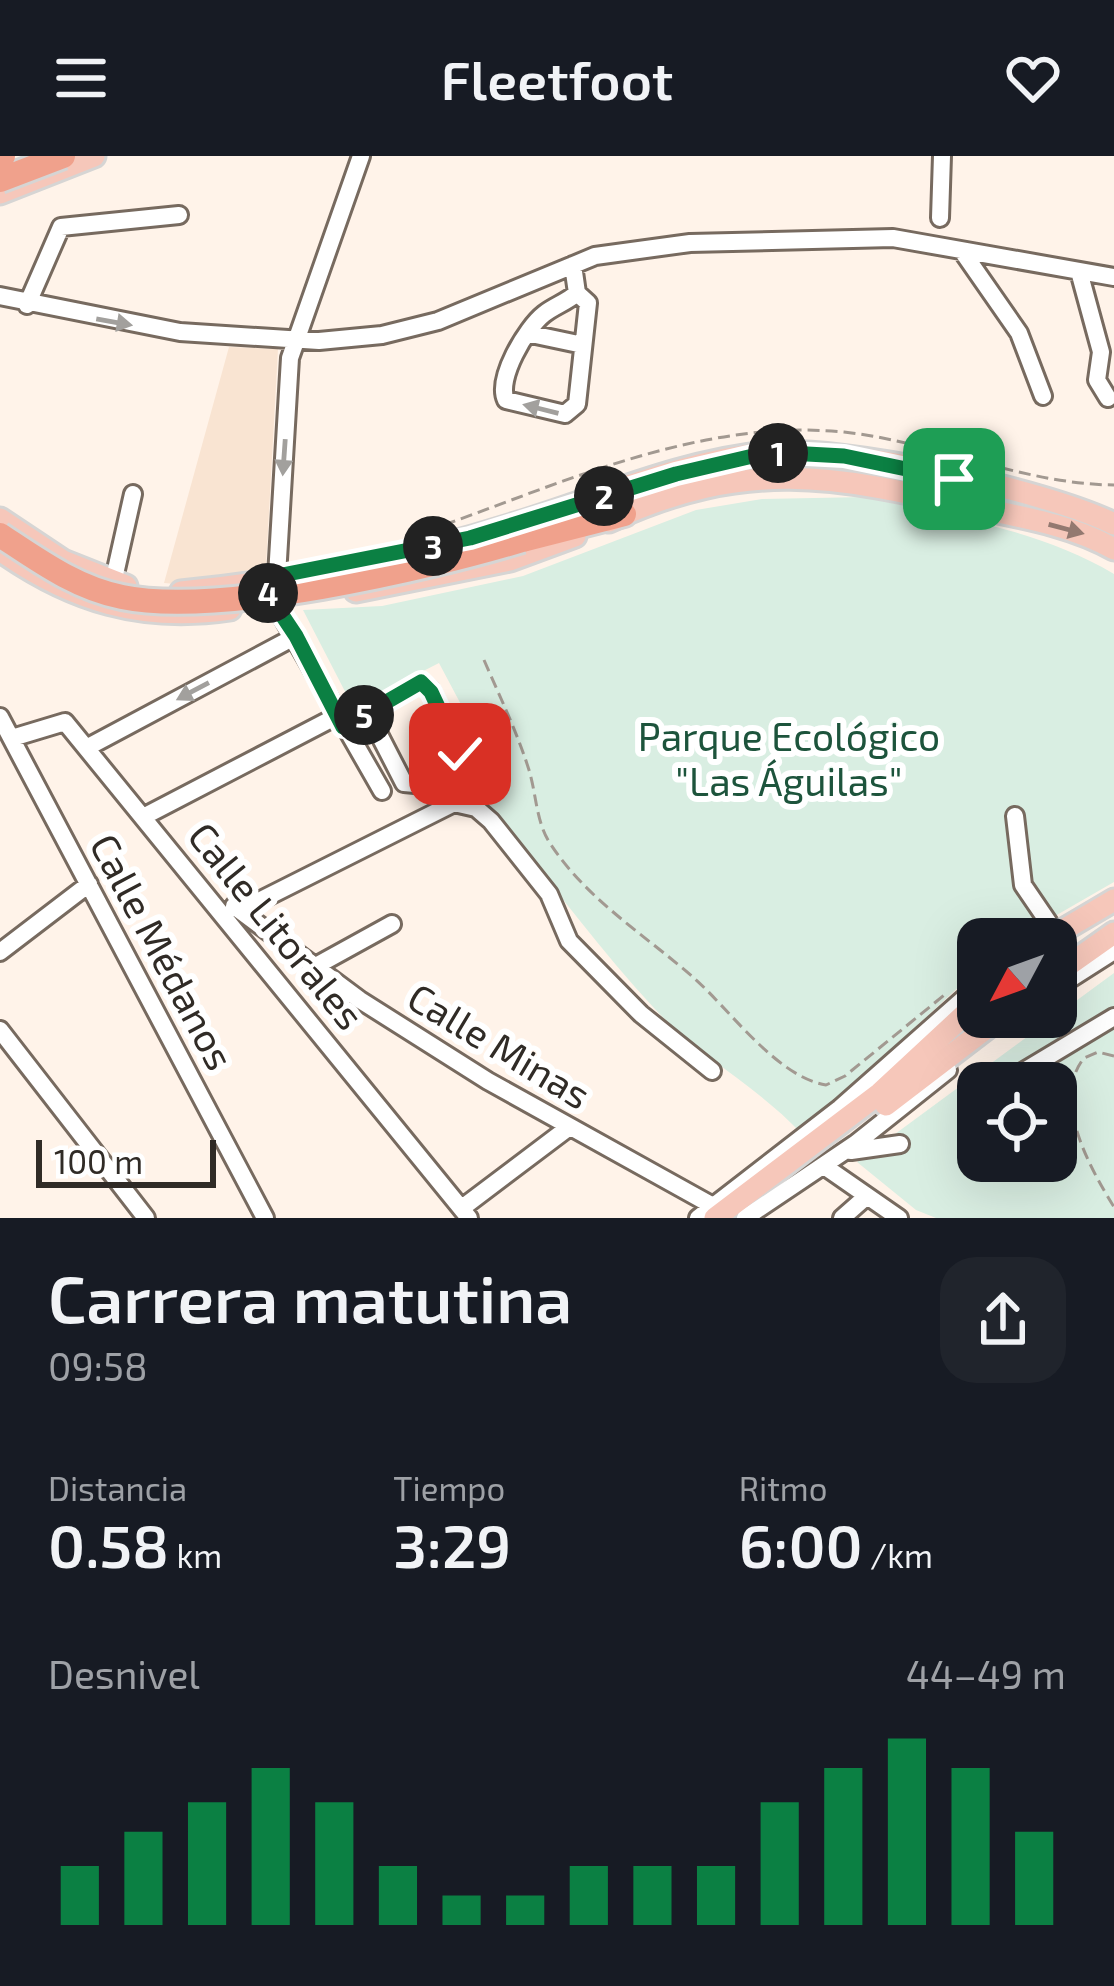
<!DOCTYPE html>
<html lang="es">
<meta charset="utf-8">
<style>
:root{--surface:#171b24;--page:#20242c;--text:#f1f3f6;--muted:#9ea1a6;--accent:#0b8043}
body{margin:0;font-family:"Exo 2",sans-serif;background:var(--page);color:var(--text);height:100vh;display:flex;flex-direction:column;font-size:45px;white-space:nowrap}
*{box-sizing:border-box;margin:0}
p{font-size:39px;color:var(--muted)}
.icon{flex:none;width:66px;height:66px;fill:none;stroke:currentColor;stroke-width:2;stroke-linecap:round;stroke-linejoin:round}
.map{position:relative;height:1062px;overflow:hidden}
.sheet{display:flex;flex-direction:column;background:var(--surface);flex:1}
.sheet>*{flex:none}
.needle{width:78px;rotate:229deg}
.tools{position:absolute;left:957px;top:762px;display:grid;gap:24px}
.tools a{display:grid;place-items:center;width:120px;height:120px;border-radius:24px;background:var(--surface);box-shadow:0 12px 48px #0002;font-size:60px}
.scale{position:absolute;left:36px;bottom:30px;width:180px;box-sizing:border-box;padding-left:12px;border:6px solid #302b26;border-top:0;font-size:33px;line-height:42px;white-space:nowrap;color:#302b26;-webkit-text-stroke:9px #fff;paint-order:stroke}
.pin{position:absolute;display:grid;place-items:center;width:102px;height:102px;color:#fff;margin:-51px;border-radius:24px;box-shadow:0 6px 18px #0006}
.km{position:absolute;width:60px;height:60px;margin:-30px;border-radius:50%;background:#222;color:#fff;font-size:33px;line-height:60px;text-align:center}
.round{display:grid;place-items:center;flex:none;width:126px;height:126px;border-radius:36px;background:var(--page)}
.summary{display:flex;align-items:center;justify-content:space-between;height:204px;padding:0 48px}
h1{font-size:66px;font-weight:600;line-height:90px}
.figures{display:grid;grid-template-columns:repeat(3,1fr);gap:18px;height:204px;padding:12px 48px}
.figures div{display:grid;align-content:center}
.figures b{font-size:60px;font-weight:600}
.figures small{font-size:33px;font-weight:400}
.figures p{font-size:33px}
.chart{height:336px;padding:24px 48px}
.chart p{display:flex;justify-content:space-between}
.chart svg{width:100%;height:216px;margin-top:12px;stroke:var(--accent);stroke-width:6}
header{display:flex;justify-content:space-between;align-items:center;height:156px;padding:0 48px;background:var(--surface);font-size:54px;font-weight:600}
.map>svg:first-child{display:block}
.built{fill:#f9e4d2}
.green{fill:#d9eee2;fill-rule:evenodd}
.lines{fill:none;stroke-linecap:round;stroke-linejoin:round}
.minor-casing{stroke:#776a5f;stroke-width:22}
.major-casing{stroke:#d6d5d4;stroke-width:27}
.highway-casing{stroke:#d6d5d4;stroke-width:30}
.path{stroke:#a29991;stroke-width:3;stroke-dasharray:12 6;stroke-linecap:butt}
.minor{stroke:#fff;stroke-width:16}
.major{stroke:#f6c7ba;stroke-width:21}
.highway{stroke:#f0a18c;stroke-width:24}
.highway-bridge-casing{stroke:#d6d5d4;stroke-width:30;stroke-linecap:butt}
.highway-bridge{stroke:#f0a18c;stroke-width:24}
.oneway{fill:#a2a09d}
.oneway2{fill:#937970}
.route-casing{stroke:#fff;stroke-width:24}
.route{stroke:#0b8043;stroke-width:15}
.labels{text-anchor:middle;stroke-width:12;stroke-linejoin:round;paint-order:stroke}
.park-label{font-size:39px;fill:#1d543c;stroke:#fff}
.street-label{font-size:39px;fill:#302b26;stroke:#fff}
</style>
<header><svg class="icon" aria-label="menu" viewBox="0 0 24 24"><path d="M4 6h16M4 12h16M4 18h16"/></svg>Fleetfoot<svg class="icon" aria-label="heart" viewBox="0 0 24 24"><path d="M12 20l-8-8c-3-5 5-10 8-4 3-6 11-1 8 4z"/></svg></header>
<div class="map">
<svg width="1114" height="1062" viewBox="0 0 1114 1062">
<rect width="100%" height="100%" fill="#fff3e9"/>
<path class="built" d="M229,191L278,193L266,410L188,429L164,427Z"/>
<path class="green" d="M866,341C950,361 1039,373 1114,418V726L1015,783H978V813L801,977C757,930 698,900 654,852C600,794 552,728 502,667L482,653L492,607L439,507L353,551L303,454L382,450L523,420L696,354L762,343Z
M1114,817V1062H936L916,1054L857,1006ZM978,927H1056V1005H978Z"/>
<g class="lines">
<g class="minor-casing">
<path id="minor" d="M361,0L290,202L277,420L267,434L382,635
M940,62L942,0
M962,95L1019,177L1043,240
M573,109L577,137L588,147L577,248L565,258L506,244C496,223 526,172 544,158C554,150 567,146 577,137
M1080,119L1101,196L1097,224L1108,242
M0,140L180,176L319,185L382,179L438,165L595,100L690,87L893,82L1114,121
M27,149L61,71L179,59
M531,178L583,189
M113,427L133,338
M0,561L265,1062
M343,571L421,526L431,535L460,599L415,628L404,627L368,557
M12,582L65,566L469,1062
M88,591L296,480
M1015,660L1023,729L1055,776L1044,780
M143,661L337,560
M234,750L360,844L488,925L713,1050
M241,754L454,647L476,652L491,665L549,738L569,785L641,858L712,915
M0,796L89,728
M314,811L392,768
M1056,832L1114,795
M0,874L146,1062
M1004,927L1114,861
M851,995L900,988
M824,1010L899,1062
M462,1052L568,972
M698,1062L840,952L978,830
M745,1062L855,988L948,914
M842,1062L867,1040"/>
</g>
<g class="major-casing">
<path id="major" d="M0,37L94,0
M0,363L63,405L126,430
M609,365C747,301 833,320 974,351C1021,361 1072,369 1114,393
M0,394C72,445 142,466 230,453
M356,435L510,404L575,380
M181,436C287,426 411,401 512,369C595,344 681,305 767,297C842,290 1046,334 1114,368
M1048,783L1114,744
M1056,818L1114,777
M886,949L1001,861
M715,1062L880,937L978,846"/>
</g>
<g class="highway-casing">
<path id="highway" d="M522,384L624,358"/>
</g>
<path class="path" d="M427,375C561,328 699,262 844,276C935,286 1022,328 1114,329
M484,504C500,541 517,576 529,614C536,637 536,663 548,684C583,741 645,779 694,822C730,854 777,921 826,929L845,920L948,836
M1017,783L1033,771
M1114,900L1098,896L1084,902C1051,943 1090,1012 1114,1051"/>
<use href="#minor" class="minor"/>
<use href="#major" class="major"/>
<use href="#highway" class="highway"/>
<g class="highway-bridge-casing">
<path id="highway-bridge" d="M0,1L3,0
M0,24L63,0
M0,379C38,404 76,432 122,441C217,461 427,413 522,384"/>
</g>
<use href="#highway-bridge" class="highway-bridge"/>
</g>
<defs><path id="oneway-solid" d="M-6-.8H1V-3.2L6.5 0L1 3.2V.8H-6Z" transform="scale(3)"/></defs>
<g class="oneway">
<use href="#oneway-solid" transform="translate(114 166) rotate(10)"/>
<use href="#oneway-solid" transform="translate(541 253) rotate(-166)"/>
<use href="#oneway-solid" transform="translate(284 301) rotate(94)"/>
<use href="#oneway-solid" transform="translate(193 535) rotate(152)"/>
</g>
<use class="oneway2" href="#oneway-solid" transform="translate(1066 373) rotate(15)"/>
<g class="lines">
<g class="route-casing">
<path id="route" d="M460,598L431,536L421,526L343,571L296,480L270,441L267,434L277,420L470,382L676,318L770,296L844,300L954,323"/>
</g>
<use href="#route" class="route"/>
</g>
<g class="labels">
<g class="park-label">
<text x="789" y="595">Parque Ecológico<tspan x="789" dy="45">"Las Águilas"</tspan></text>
</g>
<g class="street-label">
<text transform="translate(276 770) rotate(51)" y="14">Calle Litorales</text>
<text transform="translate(162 796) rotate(62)" y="14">Calle Médanos</text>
<text transform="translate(499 890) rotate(31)" y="14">Calle Minas</text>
</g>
</g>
</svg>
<div class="tools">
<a><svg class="needle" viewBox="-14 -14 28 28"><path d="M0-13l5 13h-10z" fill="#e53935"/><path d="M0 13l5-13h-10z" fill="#9ea1a6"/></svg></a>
<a><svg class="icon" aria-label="locate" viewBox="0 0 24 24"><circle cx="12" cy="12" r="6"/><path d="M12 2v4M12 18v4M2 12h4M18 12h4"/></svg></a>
</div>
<div class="scale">100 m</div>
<div class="pin" style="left:954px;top:323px;background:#1e9e55"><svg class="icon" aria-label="arrive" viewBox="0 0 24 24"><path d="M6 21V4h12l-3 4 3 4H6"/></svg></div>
<div class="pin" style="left:460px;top:598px;background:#d93025"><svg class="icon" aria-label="check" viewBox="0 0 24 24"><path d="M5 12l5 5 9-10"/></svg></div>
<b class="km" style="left:778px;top:297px">1</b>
<b class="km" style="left:604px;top:340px">2</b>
<b class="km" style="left:433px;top:390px">3</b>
<b class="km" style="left:268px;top:437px">4</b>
<b class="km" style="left:364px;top:559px">5</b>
</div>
<section class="sheet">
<div class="summary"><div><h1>Carrera matutina</h1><p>09:58</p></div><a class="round"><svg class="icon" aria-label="share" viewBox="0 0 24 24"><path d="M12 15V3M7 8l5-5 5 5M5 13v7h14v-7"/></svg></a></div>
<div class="figures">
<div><p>Distancia</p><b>0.58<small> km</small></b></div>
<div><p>Tiempo</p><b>3:29</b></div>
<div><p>Ritmo</p><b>6:00<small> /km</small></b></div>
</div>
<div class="chart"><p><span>Desnivel</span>44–49 m</p>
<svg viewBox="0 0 160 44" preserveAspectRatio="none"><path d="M5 44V32M15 44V25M25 44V19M35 44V12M45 44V19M55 44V32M65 44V38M75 44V38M85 44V32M95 44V32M105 44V32M115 44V19M125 44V12M135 44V6M145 44V12M155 44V25"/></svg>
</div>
</section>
